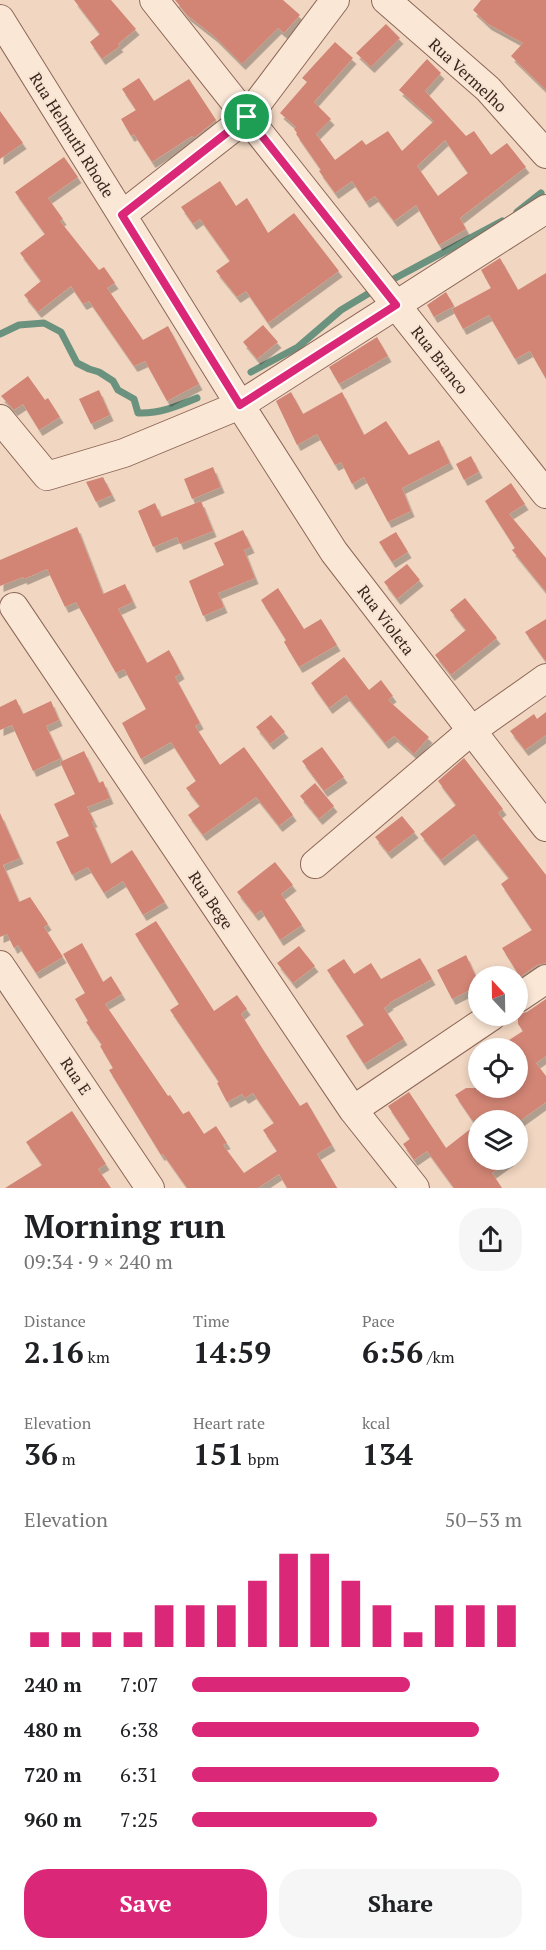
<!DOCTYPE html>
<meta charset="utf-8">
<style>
:root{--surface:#fff;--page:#f6f6f6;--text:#202124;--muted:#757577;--accent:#db2777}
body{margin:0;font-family:"PT Serif",serif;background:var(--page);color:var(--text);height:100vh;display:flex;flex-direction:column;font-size:22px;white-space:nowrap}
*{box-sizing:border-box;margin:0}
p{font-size:20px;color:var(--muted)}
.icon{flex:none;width:33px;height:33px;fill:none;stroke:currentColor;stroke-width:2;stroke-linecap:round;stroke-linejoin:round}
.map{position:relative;height:1188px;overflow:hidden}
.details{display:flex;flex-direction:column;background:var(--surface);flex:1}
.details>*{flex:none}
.needle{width:39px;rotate:338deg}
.fabs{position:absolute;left:468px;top:966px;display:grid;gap:12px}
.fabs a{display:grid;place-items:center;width:60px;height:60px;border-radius:50%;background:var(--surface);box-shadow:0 3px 9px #0003;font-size:30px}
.pin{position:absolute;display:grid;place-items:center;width:51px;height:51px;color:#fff;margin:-26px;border:3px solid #fff;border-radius:50%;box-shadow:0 2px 6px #0007}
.round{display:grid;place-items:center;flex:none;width:63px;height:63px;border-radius:24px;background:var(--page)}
.overview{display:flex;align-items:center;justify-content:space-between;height:102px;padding:0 24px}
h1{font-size:33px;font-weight:600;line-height:45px}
.figures{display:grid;grid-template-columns:repeat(3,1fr);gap:9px;height:102px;padding:6px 24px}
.figures div{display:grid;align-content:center}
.figures b{font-size:30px;font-weight:600}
.figures small{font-size:16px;font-weight:400}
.figures p{font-size:16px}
.chart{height:168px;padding:12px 24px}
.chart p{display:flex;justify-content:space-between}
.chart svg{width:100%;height:108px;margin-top:6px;stroke:var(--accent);stroke-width:6}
.cta{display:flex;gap:12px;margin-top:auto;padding:12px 24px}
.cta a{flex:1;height:69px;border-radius:24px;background:var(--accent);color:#fff;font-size:24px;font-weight:600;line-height:69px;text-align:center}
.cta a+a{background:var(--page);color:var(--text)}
ul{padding:0 24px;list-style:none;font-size:20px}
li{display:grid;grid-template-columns:96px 72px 1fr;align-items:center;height:45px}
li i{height:15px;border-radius:8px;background:var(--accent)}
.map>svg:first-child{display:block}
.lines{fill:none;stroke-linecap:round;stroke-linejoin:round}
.stream{stroke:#6b927f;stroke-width:7}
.building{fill:#d28575;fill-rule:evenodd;filter:url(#shadow)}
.minor-casing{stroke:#8c6758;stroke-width:30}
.minor{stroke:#fbe7d6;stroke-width:28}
.route-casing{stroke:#fff;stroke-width:12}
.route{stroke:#db2777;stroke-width:8}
.labels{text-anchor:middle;stroke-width:4.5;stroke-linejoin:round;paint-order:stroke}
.street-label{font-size:16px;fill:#3b241d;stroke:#f8e4d2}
</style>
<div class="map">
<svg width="546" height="1188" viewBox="0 0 546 1188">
<defs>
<filter id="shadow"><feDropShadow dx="3.5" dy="6" stdDeviation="0" flood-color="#0004"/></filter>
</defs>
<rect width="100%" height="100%" fill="#f1d7c2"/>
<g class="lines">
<path class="stream" d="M517,212L541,193
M388,282L502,221
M0,334L19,325L44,323L61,332L77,363L89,369L99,372L113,381L118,390L134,399L138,413C159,414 178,406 197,398
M251,372L298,347L341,310L376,289"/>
</g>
<path class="building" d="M74,0H111L136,29L118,44L120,46L102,59L90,42L100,34Z
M175,0H283L300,15L284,33L278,28L242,64L214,36L187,15Z
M481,0H546V90L511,56L523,43L488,24L473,10Z
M386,24L400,38L371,67L356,53Z
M335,42L353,58L314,102L331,119L316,134L335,160L362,140L366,145L388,131L402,151L434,121L399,90L427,59L441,73L425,91L466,136L474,131L491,155L507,143L526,167L460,218L466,229L439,245L416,205L394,221L375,196L366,202L352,181L335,193L319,171L321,170L296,134L297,133L294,129L296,127L280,113L307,82L302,78ZM445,140L468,173L438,196L417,166Z
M139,78L154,101L189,79L216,120L194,138L192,136L152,162L134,134L131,136L121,119L136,110L122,89Z
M0,111L23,143L0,159Z
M64,157L78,177L48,198L63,219L60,221L99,270L104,267L115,283L107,288L143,340L168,326L199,384L167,401L145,361L134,366L89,301L83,304L71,286L38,312L24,295L41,281L20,253L45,234L15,192Z
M220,181L236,206L247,198L268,233L294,213L339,271L268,323L246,291L237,297L216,271L230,261L200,219L193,224L181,207Z
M500,258L518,290L546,273V379L530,351L515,359L489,315L463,329L452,309L491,288L481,270Z
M446,292L454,306L434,317L427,305Z
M263,325L278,342L257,359L243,342Z
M377,337L388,356L339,384L329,367Z
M28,376L45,400L48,398L60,417L39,430L23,404L14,410L1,396Z
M99,390L110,415L91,424L79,399Z
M291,392L303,414L342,392L364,435L386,421L409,455L439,440L450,463L402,488L411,511L388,522L364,477L352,484L341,462L335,465L317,434L297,445L276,401Z
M471,456L479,472L464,480L456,464Z
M213,467L221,487L192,499L184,479Z
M103,477L112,495L96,502L86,482Z
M511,483L525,504L509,514L546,558V592L512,550L515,548L485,501Z
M201,501L213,531L180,544L177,537L153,547L138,511L155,503L161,517Z
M77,527L103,594L125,584L133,602L118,609L147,663L169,650L181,673L175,677L200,723L195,726L220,765L244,747L293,815L279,826L256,797L203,835L188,815L200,806L186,788L196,781L171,742L141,759L122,723L146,709L124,669L116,673L76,602L65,607L47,569L24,579L23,577L0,586V560Z
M243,530L251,547L244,550L255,578L218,593L224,607L203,616L189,581L224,565L214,543Z
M396,532L408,552L392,562L379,542Z
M407,564L420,580L397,599L384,582Z
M278,588L304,629L321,619L337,645L299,667L284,642L286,640L261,600Z
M465,598L497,638L451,675L435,655L466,630L450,610Z
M546,619V662L525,632Z
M344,657L369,690L381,680L393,696L388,700L429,737L414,754L394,736L385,743L346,695L329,708L311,683Z
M16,699L23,714L51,701L59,720L46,726L61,758L33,771L12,725L0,730V707Z
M546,712V735L525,750L510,731L534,714L537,719Z
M271,715L285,732L270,744L256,727Z
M322,747L344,777L324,791L302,761Z
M84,751L99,783L103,781L110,798L87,807L94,821L92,822L111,864L132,850L165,902L143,915L123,881L104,893L88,867L72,875L56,842L69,836L54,804L75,794L60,762Z
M464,758L503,809L498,813L546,875V963L537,965L520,977L502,948L532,930L501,884L509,878L474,834L441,860L420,834L456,805L438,781Z
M315,783L334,806L319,819L300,796Z
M0,813L20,858L3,865L19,902L30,897L48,924L44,927L63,957L36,973L18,945L14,948L7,934L0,937Z
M402,816L415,832L388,853L375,837Z
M275,862L293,885L281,894L302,925L280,940L261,910L255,915L237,892Z
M156,921L214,1011L237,995L247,1009L241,1014L262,1048L300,1106L307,1102L332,1145L317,1154L337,1188H287L279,1174L258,1188H187L163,1154L161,1155L109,1070L113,1068L100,1046L102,1045L86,1022L88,1021L75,999L85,993L63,954L82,943L103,982L111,976L122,994L105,1004L168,1096L170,1095L183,1114L189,1111L204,1134L216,1126L227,1143L223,1145L244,1173L277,1151L263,1130L274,1123L253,1093L245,1098L242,1094L227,1102L217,1083L219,1082L170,1010L179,1004L135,934Z
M299,946L315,966L293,983L277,963Z
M466,955L478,981V986L452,999L437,970Z
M420,958L432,979L389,1003L390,1004L384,1008L404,1039L364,1064L346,1036L364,1025L327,970L344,959L354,974L371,963L381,979Z
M546,999V1056L536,1063L546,1076V1102L521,1120H472L455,1095L466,1088H518V1048H497L523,1031L518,1024V1014L527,1012Z
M409,1092L446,1148L478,1123V1160H510L492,1173L502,1188H454L427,1151L414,1160L403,1144L410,1139L388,1106Z
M72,1111L106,1164L98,1169L111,1188H5L42,1165L26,1142Z"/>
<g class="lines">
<g class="minor-casing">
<path id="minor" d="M154,0L546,494
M386,0L488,89L546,154
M0,19L240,405L334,552L546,827
M122,215L247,117L335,0
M0,419L47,476L124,453L240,405L546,209
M14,607L353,1110L415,1188
M315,864L471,731L546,678
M0,965L150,1188
M518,998L546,979
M353,1110L492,1016"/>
</g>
<use href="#minor" class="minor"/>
</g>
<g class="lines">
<g class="route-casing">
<path id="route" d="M247,117L396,305L240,405L122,215Z"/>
</g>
<use href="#route" class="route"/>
</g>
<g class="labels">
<g class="street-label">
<text transform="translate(468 75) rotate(43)" y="6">Rua Vermelho</text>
<text transform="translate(72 135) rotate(58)" y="6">Rua Helmuth Rhode</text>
<text transform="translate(440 360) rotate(52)" y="6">Rua Branco</text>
<text transform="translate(386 620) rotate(53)" y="6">Rua Violeta</text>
<text transform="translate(211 900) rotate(56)" y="6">Rua Bege</text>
<text transform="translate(76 1076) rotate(56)" y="6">Rua E</text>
</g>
</g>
</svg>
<div class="fabs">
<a><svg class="needle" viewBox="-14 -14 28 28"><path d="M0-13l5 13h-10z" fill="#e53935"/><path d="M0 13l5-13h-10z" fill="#757577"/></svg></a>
<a><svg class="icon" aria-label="locate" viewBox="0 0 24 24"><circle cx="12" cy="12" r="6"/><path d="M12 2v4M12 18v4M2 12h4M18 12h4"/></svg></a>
<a><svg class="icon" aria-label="layers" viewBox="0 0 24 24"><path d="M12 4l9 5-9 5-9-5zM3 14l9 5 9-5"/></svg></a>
</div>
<div class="pin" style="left:247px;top:117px;background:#1e9e55"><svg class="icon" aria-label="arrive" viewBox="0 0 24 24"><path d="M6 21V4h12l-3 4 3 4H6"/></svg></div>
</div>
<section class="details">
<div class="overview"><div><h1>Morning run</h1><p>09:34 · 9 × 240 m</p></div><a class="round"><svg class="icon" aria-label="share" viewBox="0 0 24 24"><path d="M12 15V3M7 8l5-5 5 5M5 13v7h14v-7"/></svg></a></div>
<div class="figures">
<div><p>Distance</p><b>2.16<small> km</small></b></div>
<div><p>Time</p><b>14:59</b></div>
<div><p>Pace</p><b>6:56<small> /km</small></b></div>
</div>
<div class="figures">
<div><p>Elevation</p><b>36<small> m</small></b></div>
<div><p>Heart rate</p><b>151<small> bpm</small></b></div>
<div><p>kcal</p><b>134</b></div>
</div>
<div class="chart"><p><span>Elevation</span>50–53 m</p>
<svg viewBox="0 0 160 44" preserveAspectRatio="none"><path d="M5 44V38M15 44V38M25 44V38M35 44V38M45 44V27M55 44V27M65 44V27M75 44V17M85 44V6M95 44V6M105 44V17M115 44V27M125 44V38M135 44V27M145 44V27M155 44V27"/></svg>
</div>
<ul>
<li><b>240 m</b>7:07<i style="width:66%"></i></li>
<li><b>480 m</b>6:38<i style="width:87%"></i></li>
<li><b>720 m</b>6:31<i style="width:93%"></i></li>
<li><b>960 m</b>7:25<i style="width:56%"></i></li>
</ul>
<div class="cta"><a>Save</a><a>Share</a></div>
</section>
